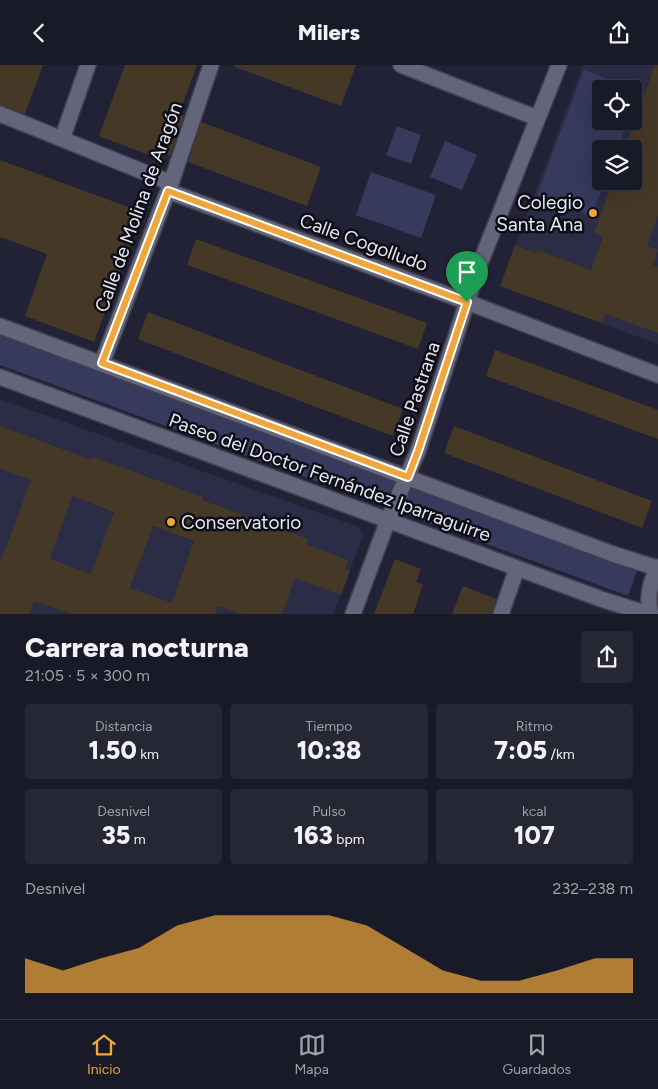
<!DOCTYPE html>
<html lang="es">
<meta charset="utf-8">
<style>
:root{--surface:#191a28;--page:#262734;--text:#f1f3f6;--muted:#9fa1a8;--line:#373845;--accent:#efa73d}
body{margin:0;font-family:Figtree,sans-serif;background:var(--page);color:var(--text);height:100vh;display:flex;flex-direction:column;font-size:19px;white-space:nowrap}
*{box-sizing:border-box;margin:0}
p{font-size:16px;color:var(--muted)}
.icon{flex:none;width:28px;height:28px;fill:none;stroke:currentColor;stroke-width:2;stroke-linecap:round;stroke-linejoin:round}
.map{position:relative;height:549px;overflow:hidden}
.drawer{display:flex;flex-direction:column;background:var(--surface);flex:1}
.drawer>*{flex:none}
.fabs{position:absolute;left:592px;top:15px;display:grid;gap:10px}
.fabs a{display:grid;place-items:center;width:50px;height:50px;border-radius:5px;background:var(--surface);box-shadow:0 5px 20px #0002,0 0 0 1px var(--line);font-size:25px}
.pin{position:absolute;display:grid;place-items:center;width:42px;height:42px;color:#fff;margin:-51px -21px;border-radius:50% 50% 50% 0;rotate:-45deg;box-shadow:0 0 5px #0007}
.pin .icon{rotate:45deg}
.round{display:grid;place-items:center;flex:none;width:52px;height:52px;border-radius:5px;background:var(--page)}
.headline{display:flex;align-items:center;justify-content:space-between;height:85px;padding:0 25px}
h1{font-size:28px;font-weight:800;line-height:38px}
.stats{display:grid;grid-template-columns:repeat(3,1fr);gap:8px;height:85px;padding:5px 25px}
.stats div{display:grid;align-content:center;border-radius:5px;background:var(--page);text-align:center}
.stats b{font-size:25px;font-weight:800}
.stats small{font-size:14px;font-weight:400}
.stats p{font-size:14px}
.chart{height:140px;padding:10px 25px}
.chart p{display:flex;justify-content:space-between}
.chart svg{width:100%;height:90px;margin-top:5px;fill:var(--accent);opacity:.7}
header{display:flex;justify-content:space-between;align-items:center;height:65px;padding:0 25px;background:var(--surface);font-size:22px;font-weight:800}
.menu{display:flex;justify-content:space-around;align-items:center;height:70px;border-top:1px solid var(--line);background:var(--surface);font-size:14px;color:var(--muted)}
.menu a{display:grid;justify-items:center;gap:2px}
.menu .selected{color:var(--accent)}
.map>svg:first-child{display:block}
.built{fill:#2b2c45;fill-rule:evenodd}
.green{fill:#37395d}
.building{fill:#463826;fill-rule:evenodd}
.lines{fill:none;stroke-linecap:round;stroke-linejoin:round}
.minor-casing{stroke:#404050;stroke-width:18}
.minor{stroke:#63657b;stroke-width:15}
.route-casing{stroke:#fff;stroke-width:10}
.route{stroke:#efa73d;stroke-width:6}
.poi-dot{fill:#efa73d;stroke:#0c0d15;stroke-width:2}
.labels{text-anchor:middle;stroke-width:5;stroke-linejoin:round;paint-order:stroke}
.poi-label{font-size:19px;fill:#e6e7f4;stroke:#0c0d15;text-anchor:end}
.street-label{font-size:19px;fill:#e6e7f4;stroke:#0c0d15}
</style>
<header><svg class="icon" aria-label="back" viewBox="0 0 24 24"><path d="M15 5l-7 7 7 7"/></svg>Milers<svg class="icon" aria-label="share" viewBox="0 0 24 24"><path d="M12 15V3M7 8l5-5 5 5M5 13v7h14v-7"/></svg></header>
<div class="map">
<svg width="658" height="549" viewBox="0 0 658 549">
<rect width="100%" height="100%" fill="#212235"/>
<path class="built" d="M583,0H658V279L500,221ZM601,24H634V56H601ZM601,84H634V116H601Z
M0,334L359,462L363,471L333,549H0Z"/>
<path class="green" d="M584,5L633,24H601V56H628L617,84H601V116H605L591,151L537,130Z
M397,61L421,70L411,99L386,90Z
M445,76L477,90L462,125L430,112Z
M371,107L436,130L421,173L356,150Z
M0,269L638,503L628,531L0,300Z"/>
<path class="building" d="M0,0H43L25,49L0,40Z
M125,0H197L179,49L184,51L170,91L164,88L162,95L99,71Z
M235,0H356L341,41L235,2Z
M655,0H658V150L647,181L658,185L653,200L658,202V268L605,249L602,258L500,221L515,180L536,188L537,185L591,205L603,172L594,168L613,116H634V84H625Z
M201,57L321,102L307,141L188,97Z
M0,95L142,147L94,277L25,251L47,189L0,172Z
M196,174L427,258L418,284L187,200Z
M148,247L403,344L393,371L138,274Z
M495,285L658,345V374L486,311Z
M0,361L92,395L93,392L203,432L202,435L308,474L306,479L348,495L345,504L350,506L341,530L295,513L282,549H241L218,541L215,549H71L34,536L29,549H0V498L31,415L0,404ZM72,431L114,447L91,509L50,494ZM153,461L194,476L172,538L130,523Z
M454,361L652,436L642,463L444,388Z
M395,494L421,504L416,517L423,520L413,549H374Z
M463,521L496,534L492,549H452Z"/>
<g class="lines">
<g class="minor-casing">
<path id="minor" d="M401,0L537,53
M0,49L171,118
M62,74L88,0
M168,126L467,237L658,310
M0,261L613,489L657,503
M102,298L171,118L211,0
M0,312L601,534L648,549
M353,549L388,455L418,386L479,201L559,0
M501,549L517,503
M651,549C646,532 650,517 658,502"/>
</g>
<use href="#minor" class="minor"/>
</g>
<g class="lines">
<g class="route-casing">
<path id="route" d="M168,126L467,237L418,386L408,412L102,298Z"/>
</g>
<use href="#route" class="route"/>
</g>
<g class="poi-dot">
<circle cx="593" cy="148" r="5"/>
<circle cx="171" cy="457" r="5"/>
</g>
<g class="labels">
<g class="poi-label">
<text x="583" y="144">Colegio<tspan x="583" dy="22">Santa Ana</tspan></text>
<text x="181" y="464" text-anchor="start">Conservatorio</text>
</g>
<g class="street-label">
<text transform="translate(138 142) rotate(-70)" y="7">Calle de Molina de Aragón</text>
<text transform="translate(364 177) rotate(20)" y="7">Calle Cogolludo</text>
<text transform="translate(414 334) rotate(-71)" y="7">Calle Pastrana</text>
<text transform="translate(330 412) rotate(20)" y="7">Paseo del Doctor Fernández Iparraguirre</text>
</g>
</g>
</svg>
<div class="fabs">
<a><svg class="icon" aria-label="locate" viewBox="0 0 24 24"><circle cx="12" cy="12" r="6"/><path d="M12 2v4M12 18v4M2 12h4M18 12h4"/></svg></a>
<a><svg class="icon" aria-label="layers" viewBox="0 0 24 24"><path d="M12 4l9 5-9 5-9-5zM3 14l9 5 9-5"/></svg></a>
</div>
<div class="pin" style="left:467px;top:237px;background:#1e9e55"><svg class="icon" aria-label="arrive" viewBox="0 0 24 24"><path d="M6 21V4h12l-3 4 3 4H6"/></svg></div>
</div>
<section class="drawer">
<div class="headline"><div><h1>Carrera nocturna</h1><p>21:05 · 5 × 300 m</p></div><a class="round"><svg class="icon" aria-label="share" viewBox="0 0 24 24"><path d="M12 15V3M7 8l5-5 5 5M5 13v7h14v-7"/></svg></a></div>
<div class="stats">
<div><p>Distancia</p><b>1.50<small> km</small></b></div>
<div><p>Tiempo</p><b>10:38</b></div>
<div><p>Ritmo</p><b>7:05<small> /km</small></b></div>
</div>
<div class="stats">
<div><p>Desnivel</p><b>35<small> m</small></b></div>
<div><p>Pulso</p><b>163<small> bpm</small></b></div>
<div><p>kcal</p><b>107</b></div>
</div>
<div class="chart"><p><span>Desnivel</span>232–238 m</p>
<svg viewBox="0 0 160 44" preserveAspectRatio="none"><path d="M0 44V27L10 33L20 27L30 22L40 11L50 6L60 6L70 6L80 6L90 11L100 22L110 33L120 38L130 38L140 33L150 27L160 27V44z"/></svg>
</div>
</section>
<nav class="menu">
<a class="selected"><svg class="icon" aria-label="home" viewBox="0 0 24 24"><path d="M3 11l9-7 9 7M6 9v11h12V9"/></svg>Inicio</a>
<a><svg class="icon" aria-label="map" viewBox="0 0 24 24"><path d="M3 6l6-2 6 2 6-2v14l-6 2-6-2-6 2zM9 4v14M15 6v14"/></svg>Mapa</a>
<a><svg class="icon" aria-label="saved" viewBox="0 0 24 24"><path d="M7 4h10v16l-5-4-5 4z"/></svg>Guardados</a>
</nav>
